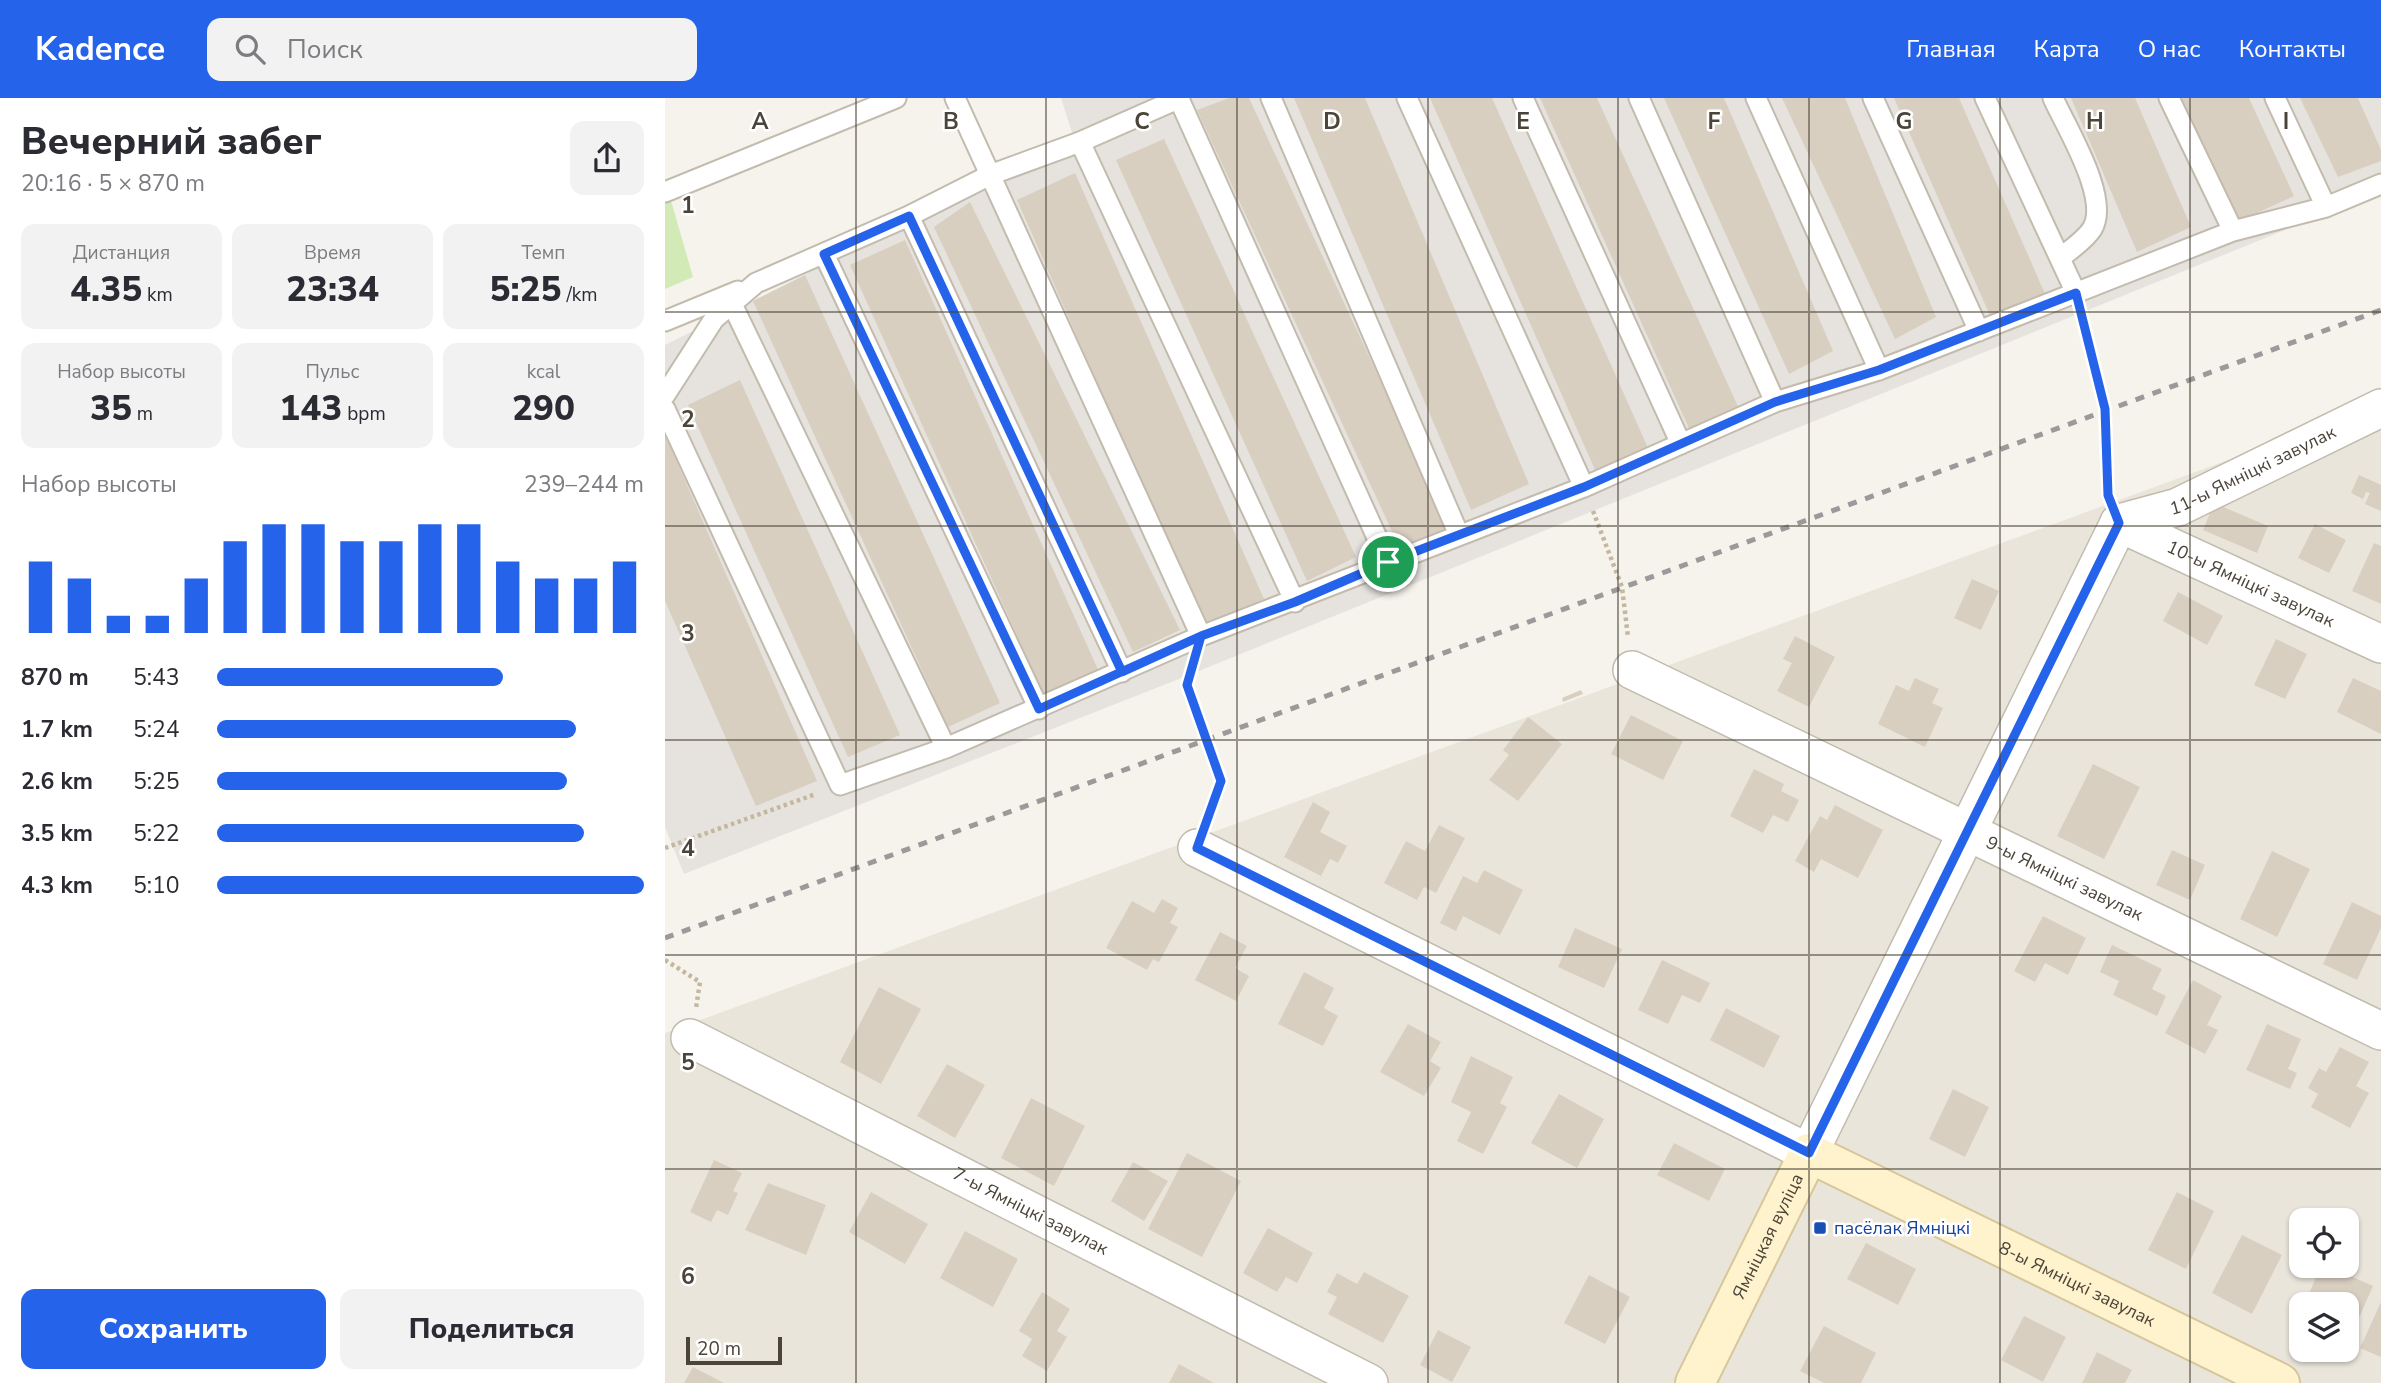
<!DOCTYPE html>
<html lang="ru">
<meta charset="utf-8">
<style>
:root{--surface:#fff;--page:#f2f2f3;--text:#2b2b33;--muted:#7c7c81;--accent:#2563eb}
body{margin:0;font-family:"Nunito Sans",sans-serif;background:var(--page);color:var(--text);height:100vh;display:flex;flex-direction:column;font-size:26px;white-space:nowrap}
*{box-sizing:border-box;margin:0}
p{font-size:23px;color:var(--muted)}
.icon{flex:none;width:38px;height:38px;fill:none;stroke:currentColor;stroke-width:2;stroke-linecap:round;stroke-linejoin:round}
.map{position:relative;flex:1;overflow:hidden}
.details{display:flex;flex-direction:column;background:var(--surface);width:665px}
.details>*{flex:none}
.fabs{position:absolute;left:1624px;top:1110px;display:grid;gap:14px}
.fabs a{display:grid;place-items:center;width:70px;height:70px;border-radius:14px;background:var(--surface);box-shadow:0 2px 5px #0004;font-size:35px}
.scale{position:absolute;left:21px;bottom:18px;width:96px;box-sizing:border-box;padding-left:7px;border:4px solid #4b4439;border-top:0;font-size:19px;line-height:24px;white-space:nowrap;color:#4b4439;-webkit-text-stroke:5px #fff;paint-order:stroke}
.pin{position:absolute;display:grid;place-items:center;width:60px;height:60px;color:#fff;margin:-30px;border:4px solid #fff;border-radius:50%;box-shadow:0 2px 7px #0007}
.round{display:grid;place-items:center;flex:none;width:74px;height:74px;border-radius:14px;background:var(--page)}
.head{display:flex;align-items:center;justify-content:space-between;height:119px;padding:0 21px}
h1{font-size:38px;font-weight:800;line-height:52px}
.stats{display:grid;grid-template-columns:repeat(3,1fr);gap:10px;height:119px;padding:7px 21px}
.stats div{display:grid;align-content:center;border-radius:14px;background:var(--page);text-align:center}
.stats b{font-size:35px;font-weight:800}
.stats small{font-size:19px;font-weight:400}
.stats p{font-size:19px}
.chart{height:196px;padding:14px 21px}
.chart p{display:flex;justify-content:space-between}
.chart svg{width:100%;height:126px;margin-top:7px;stroke:var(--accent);stroke-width:6}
.action{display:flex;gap:14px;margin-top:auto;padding:14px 21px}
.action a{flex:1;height:80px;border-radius:14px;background:var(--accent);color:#fff;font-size:28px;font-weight:800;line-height:80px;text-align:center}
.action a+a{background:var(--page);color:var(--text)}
ul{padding:0 21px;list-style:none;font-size:23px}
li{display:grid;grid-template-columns:112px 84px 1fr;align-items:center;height:52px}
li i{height:18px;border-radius:9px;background:var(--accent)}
header{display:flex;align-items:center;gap:42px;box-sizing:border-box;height:98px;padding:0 35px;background:var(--accent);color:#fff}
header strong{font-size:33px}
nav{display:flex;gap:38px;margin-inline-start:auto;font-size:24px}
.search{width:490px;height:63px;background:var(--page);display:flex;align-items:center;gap:18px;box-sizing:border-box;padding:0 24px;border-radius:14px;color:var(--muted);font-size:26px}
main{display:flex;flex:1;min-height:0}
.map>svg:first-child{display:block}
.residential{fill:#eae5da;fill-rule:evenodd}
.industrial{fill:#e6e2dd}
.green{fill:#d2eab5}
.building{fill:#d8cfc1}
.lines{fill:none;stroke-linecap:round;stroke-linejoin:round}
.lane-casing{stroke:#c2bbae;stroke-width:23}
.street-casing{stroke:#c2bbae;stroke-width:40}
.secondary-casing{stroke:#d6c79b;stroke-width:42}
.path{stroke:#c4b79f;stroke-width:4.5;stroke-dasharray:3.5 3.5;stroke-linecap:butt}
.lane{stroke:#fff;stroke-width:19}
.street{stroke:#fff;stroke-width:37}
.secondary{stroke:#fff3cd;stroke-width:38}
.rail{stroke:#9a9a9a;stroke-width:5;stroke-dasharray:9 9;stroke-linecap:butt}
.route-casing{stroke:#fff;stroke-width:14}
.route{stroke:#2563eb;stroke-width:9}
.grid{fill:none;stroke:#4b4439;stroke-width:2;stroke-opacity:0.55}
.transit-dot{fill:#1a4fb4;stroke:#fff;stroke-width:2.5}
.labels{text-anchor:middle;stroke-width:5;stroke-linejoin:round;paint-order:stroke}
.street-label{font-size:18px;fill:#4b4439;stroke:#fff}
.transit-label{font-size:18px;fill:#164399;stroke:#fff;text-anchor:start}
.grid-label{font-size:23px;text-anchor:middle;font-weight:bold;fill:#4b4439;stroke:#fff;stroke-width:5;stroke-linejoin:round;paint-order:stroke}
</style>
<header>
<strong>Kadence</strong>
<div class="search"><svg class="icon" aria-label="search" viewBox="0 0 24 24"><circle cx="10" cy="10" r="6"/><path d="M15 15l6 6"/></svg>Поиск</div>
<nav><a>Главная</a><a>Карта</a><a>О нас</a><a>Контакты</a></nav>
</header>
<main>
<section class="details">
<div class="head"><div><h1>Вечерний забег</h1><p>20:16 · 5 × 870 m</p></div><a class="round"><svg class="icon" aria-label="share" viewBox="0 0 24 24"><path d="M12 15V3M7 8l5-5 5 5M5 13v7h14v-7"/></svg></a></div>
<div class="stats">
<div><p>Дистанция</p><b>4.35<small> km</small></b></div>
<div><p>Время</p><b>23:34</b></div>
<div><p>Темп</p><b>5:25<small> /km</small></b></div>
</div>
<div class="stats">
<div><p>Набор высоты</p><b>35<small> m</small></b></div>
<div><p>Пульс</p><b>143<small> bpm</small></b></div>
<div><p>kcal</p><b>290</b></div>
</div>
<div class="chart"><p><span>Набор высоты</span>239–244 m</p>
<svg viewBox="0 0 160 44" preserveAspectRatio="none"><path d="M5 44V19M15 44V25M25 44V38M35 44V38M45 44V25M55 44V12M65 44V6M75 44V6M85 44V12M95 44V12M105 44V6M115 44V6M125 44V19M135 44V25M145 44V25M155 44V19"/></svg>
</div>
<ul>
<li><b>870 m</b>5:43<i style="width:67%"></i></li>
<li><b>1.7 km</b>5:24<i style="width:84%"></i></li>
<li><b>2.6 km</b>5:25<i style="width:82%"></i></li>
<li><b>3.5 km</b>5:22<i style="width:86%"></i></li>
<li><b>4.3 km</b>5:10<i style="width:100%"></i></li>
</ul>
<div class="action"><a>Сохранить</a><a>Поделиться</a></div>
</section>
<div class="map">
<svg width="1716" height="1285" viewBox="0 0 1716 1285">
<rect width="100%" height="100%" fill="#f6f3ec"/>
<path class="residential" d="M1716,306V1285H0V935ZM1636,1122H1682V1167H1636ZM1636,1206H1682V1251H1636Z"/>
<path class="industrial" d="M396,0H1716V93L519,579L19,776L0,729V247L409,41Z"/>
<path class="green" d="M0,82L28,179L0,191Z"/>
<path class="building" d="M564,0H584L786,435L738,457L532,12Z
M629,0H700L864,386L806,412Z
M765,0H827L983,350L931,374Z
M875,0H932L1076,315L1027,337Z
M999,0H1059L1168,253L1124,276Z
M1117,0H1180L1271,219L1230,241Z
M1229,0H1294L1381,198L1327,222Z
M1406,0H1470L1526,129L1472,154Z
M1515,0H1584L1629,98L1572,124Z
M1635,0H1693L1716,52V63L1673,79Z
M499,41L691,459L642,483L451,62Z
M410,75L599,501L538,525L352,102Z
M305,104L515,532L468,554L269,129Z
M240,142L435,576L382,604L185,167Z
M140,177L335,605L283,629L88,203Z
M75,282L235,637L183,659L23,307Z
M0,337L152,683L91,708L0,503Z
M1694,377L1716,387V413L1700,406L1705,395L1701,394L1698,401L1686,395Z
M1549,405L1603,428L1592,455L1538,432Z
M1650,426L1681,442L1664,475L1633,460Z
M1709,445L1716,448V506L1687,493Z
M1307,481L1334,493L1316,532L1289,520Z
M1513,494L1558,518L1542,547L1498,523Z
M1130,538L1170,559L1144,609L1112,593L1127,565L1118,561Z
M1611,541L1642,556L1620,601L1589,587Z
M1250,580L1274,591L1267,605L1278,610L1260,649L1213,626L1231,587L1244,593Z
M1688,580L1716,593V636L1672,614Z
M916,592L918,596L898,604L897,600Z
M966,617L1018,643L998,682L946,656Z
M863,619L897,646L853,703L824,682L844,657L838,652Z
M1428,666L1475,689L1439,761L1392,738Z
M1089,671L1119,686L1116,693L1134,702L1123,724L1108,717L1098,735L1065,718Z
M648,704L665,714L655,734L682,748L673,765L665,761L656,778L619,759Z
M1170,707L1218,732L1193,780L1156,761L1149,774L1130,763L1155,718L1162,722Z
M774,727L800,740L771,795L759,789L752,802L719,785L741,743L760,753Z
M1507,752L1540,767L1525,802L1491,787Z
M1607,753L1645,771L1612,839L1575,821Z
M819,772L858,792L835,837L798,818L791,833L775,825L798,778L812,785Z
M497,801L513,810L505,825L513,829L494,864L488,861L482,872L441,850L467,803L489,815Z
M1687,804L1716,818V830L1692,882L1658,866Z
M1378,818L1421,840L1403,877L1380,865L1370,884L1349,873Z
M910,830L957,851L939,890L893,869Z
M555,834L582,848L570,870L584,878L571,903L530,882Z
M1447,847L1497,871L1487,891L1501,898L1492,918L1448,897L1454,883L1435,874Z
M997,862L1045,885L1035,905L1017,897L1003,926L973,912Z
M639,874L669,890L659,910L673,918L658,948L613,926Z
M1528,882L1557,898L1542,927L1553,932L1540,956L1500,935Z
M214,889L256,911L216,986L175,964Z
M1061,910L1115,938L1099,970L1045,942Z
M743,926L776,944L765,963L776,970L759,998L715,974Z
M1602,926L1636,941L1623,971L1632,975L1625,991L1581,972Z
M1675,949L1704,964L1691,988L1704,995L1685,1030L1646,1009L1653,996L1643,990L1654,970L1661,974Z
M806,958L848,979L835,1005L842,1009L818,1056L792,1043L806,1014L786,1004Z
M282,966L320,987L290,1040L252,1018Z
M1288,991L1324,1009L1300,1059L1264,1041Z
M894,996L939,1021L912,1070L866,1045Z
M366,1000L420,1028L389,1088L336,1060Z
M1009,1045L1060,1071L1044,1103L992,1077Z
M522,1055L576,1083L537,1159L483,1131Z
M49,1062L77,1075L68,1093L73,1095L63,1117L52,1112L46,1124L25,1114Z
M468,1064L503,1083L479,1123L446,1103Z
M103,1085L161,1107L141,1157L80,1132Z
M206,1094L263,1126L240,1166L184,1134Z
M1512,1094L1549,1113L1521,1171L1483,1152Z
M603,1130L648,1155L632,1185L621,1179L612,1194L578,1175Z
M300,1133L353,1161L328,1209L275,1180Z
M1577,1137L1617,1157L1587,1216L1547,1195Z
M1201,1145L1251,1171L1233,1207L1182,1181Z
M1682,1147L1693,1152L1681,1176L1708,1188L1682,1247V1206L1641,1203L1656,1167H1682Z
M699,1174L744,1198L718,1245L663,1216L672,1199L662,1194L672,1175L692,1186Z
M924,1177L965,1199L940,1246L899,1225Z
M377,1194L405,1211L392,1233L402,1239L382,1273L357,1258L367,1241L354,1233Z
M1716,1204V1259L1695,1250Z
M1359,1218L1401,1239L1378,1284L1336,1262Z
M1159,1228L1211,1255L1196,1285H1159L1135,1273Z
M773,1232L806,1249L787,1284L755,1267Z
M1432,1254L1467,1272L1460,1285H1417Z
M514,1266L549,1285H504Z
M28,1269L59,1285H19Z"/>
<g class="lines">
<g class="lane-casing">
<path id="lane" d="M290,0L536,538
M606,0L794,437
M742,0L919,389
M858,0L1016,346
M974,0L1110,304
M1091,0L1214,272
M1208,0L1314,233
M1320,0L1411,195
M1388,0C1401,29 1446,101 1427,131C1420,142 1405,152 1395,160
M1504,0L1568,133
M1610,0L1661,109
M514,1L723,464
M415,44L630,504
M0,94L231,0
M244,118L457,574
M159,156L374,611
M67,206L281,650
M0,223L73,193
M0,297L49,221L91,185L244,118L325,77L415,44L515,0
M0,311L175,687L281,650L536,538L919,389L1110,304L1214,272L1568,133L1661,109L1716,86"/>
</g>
<g class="street-casing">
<g id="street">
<path id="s1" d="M1454,425L1716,546"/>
<path id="s2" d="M1454,425L1513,409L1716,310"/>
<path id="s3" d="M967,572L1716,933"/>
<path d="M532,750L1144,1055L1454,425"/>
<path id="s4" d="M25,940L704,1285"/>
</g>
</g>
<g class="secondary-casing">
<g id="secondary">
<path id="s5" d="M1030,1285L1144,1055L1615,1285"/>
</g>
</g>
<path class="path" d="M1417,220L1440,311L1442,394
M928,413L957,489L963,539
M527,569L522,587L557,683L543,719
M0,750L151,696
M0,862L35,884L31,910"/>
<use href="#lane" class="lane"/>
<use href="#street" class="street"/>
<use href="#secondary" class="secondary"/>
<path class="rail" d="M0,840L1716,212"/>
</g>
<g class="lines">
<g class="route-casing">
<path id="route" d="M723,464L630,504L536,538L374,611L159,156L244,118L457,574L536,538L522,587L556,683L532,750L1144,1055L1454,425L1443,397L1440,311L1411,195L1214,272L1110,304L919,389L723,464"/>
</g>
<use href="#route" class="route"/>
</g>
<path class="grid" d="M191,0V1285M381,0V1285M572,0V1285M763,0V1285M953,0V1285M1144,0V1285M1335,0V1285M1525,0V1285M0,214H1716M0,428H1716M0,642H1716M0,857H1716M0,1071H1716"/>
<rect class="transit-dot" x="1148" y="1123" width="14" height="14" rx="3.5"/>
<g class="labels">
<g class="street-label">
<text dy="6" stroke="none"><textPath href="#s2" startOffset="144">11-ы Ямніцкі завулак</textPath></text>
<text dy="6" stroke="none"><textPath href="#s1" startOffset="145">10-ы Ямніцкі завулак</textPath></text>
<text dy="6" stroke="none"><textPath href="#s3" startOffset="480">9-ы Ямніцкі завулак</textPath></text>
<text dy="6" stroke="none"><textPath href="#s4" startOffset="382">7-ы Ямніцкі завулак</textPath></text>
<text dy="6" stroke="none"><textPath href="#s5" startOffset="164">Ямніцкая вуліца</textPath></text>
<text dy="6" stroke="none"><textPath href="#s5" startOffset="555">8-ы Ямніцкі завулак</textPath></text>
</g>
<g class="transit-label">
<text x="1169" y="1136">пасёлак Ямніцкі</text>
</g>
</g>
<g class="grid-label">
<text x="95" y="31">A</text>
<text x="286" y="31">B</text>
<text x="477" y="31">C</text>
<text x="667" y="31">D</text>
<text x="858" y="31">E</text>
<text x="1049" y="31">F</text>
<text x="1239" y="31">G</text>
<text x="1430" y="31">H</text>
<text x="1621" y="31">I</text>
<text x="23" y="115">1</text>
<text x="23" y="329">2</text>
<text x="23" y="543">3</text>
<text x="23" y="758">4</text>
<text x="23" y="972">5</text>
<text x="23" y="1186">6</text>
</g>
</svg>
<div class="fabs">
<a><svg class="icon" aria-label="locate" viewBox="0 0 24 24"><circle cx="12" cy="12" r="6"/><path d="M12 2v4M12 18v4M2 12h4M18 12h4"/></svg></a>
<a><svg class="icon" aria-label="layers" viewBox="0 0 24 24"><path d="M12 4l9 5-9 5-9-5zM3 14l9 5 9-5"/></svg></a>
</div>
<div class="scale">20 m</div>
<div class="pin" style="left:723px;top:464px;background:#1e9e55"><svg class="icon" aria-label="arrive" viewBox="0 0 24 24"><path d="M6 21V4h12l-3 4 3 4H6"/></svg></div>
</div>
</main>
